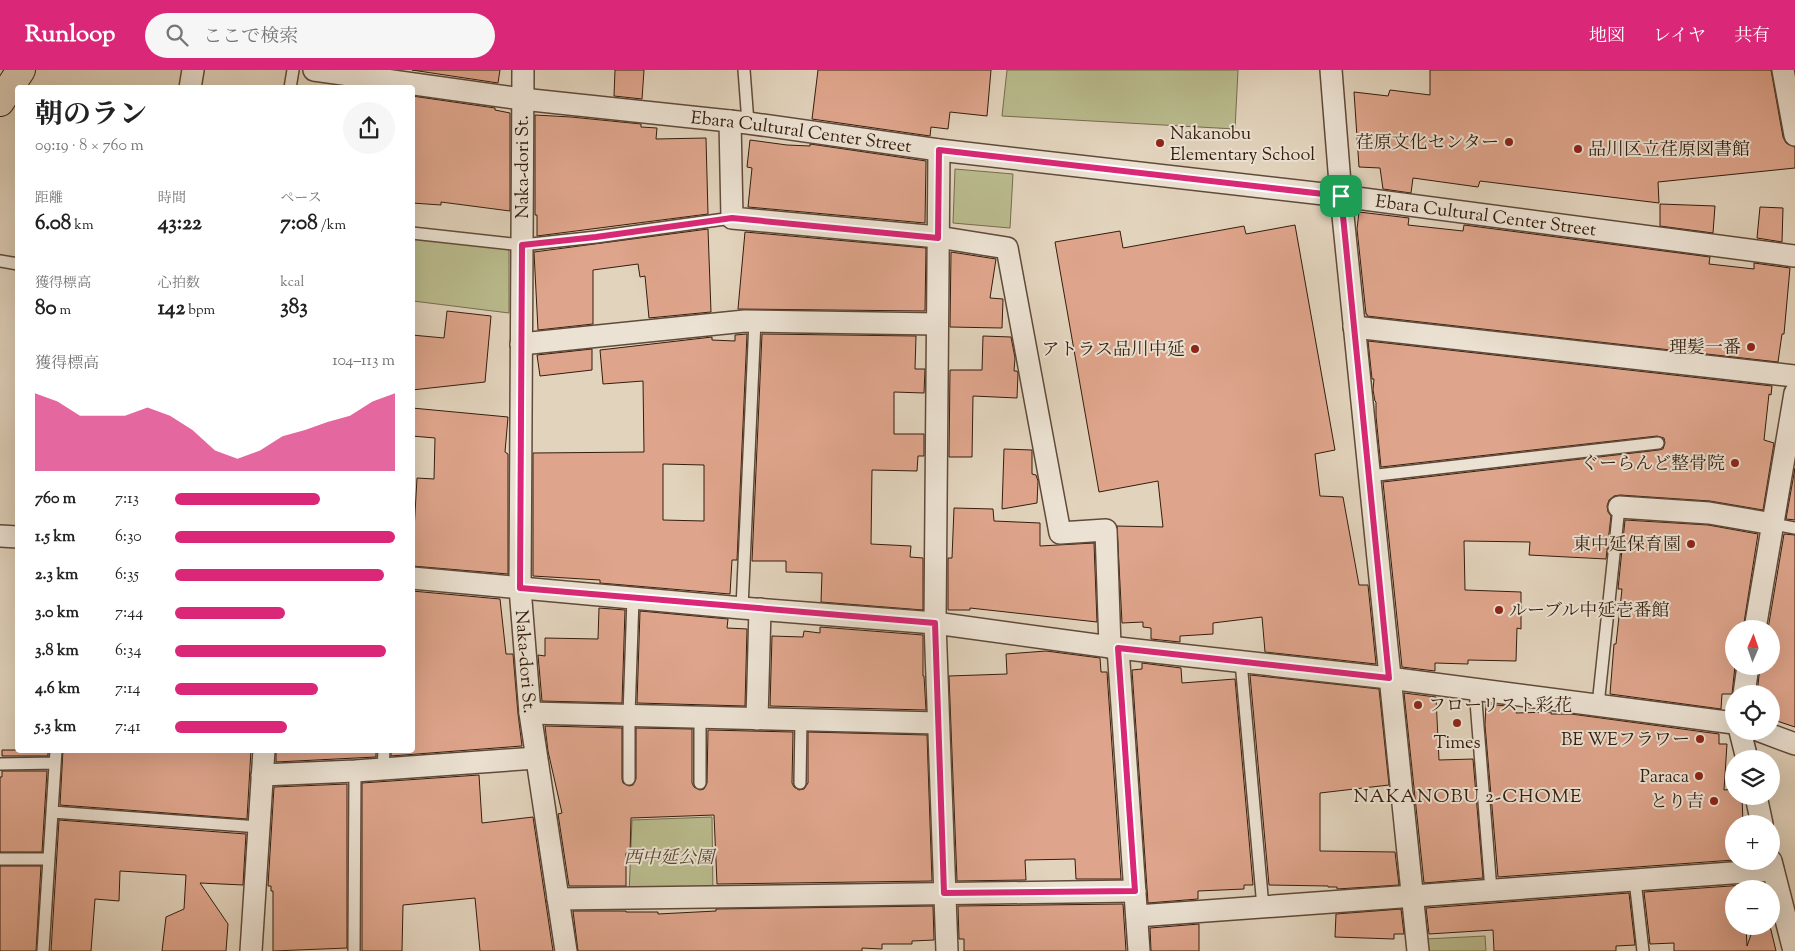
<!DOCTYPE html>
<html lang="ja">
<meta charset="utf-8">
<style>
:root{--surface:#fff;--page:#f6f6f6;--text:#222;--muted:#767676;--accent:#db2777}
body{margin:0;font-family:"Sorts Mill Goudy","Noto Serif JP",serif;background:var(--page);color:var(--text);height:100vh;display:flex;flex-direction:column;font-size:19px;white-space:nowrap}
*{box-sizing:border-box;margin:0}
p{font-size:16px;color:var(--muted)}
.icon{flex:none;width:28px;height:28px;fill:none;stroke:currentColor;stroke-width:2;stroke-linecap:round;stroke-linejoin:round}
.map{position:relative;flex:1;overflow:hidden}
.sheet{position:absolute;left:15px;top:15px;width:400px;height:668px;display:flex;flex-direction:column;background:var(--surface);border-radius:5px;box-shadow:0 5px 20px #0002}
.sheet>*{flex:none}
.needle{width:32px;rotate:2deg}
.buttons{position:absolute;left:1725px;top:550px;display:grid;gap:10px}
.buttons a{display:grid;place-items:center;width:55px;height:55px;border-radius:50%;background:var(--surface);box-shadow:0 5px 20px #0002;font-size:25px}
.pin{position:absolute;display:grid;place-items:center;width:42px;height:42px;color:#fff;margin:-21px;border-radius:10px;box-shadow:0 2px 8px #0006}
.round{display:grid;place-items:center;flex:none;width:52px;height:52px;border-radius:26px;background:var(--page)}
.overview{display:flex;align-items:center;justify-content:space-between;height:85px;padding:0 20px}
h1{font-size:28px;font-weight:700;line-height:38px}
.metrics{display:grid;grid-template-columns:repeat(3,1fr);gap:8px;height:85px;padding:5px 20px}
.metrics div{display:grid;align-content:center}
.metrics b{font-size:21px;font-weight:700}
.metrics small{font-size:14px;font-weight:400}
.metrics p{font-size:14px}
.chart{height:140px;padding:10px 20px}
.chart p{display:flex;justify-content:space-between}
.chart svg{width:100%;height:90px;margin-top:5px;fill:var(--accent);opacity:.7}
ul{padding:0 20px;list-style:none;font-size:16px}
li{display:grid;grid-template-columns:80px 60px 1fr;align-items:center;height:38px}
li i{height:12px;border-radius:6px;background:var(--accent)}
header{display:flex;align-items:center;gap:30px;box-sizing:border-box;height:70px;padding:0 25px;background:var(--accent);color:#fff}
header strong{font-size:24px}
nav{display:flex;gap:28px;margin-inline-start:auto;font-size:18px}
.search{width:350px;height:45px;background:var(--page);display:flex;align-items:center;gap:12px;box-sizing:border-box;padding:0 18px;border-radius:28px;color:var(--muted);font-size:19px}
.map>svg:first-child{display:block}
.green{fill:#b9bb8d;stroke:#766c4d}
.building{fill:#dfa58c;stroke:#341d0d;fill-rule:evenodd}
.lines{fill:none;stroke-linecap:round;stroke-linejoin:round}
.lane-casing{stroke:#604a39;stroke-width:14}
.street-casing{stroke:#604a39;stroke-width:24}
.primary-casing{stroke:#341d0d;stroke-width:30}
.lane{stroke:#ece2d3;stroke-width:11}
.street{stroke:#ece2d3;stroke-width:21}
.primary{stroke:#e2d3bc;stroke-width:28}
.route-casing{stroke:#fff;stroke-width:10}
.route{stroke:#db2777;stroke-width:6}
.poi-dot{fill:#8f2418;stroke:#ece2d3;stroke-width:2}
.labels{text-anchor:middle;stroke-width:4;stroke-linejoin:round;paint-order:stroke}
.street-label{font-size:18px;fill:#341d0d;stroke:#ece2d3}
.poi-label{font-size:18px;fill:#341d0d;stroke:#ece2d3;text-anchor:end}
.park-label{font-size:18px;font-style:italic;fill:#55442d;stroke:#ece2d3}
.neighbourhood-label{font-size:19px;letter-spacing:1px;fill:#341d0d;stroke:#ece2d3}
</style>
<header>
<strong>Runloop</strong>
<div class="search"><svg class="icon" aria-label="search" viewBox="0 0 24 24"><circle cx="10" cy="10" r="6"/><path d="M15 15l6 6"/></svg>ここで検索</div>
<nav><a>地図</a><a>レイヤ</a><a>共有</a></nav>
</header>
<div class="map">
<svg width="1795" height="881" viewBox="0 0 1795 881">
<rect width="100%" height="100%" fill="#e2d3bc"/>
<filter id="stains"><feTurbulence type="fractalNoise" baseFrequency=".004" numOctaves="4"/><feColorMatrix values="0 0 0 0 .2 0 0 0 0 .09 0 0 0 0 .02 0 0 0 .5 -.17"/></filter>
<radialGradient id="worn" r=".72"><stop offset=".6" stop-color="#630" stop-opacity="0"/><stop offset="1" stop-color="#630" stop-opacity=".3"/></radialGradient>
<path class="green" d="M1007,0H1238L1235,59L1002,46Z
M955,99L1013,104L1010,158L953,153Z
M413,166L509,178V243L413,231Z
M712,747L713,824L629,825L632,750Z
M1485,866L1486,881H1427L1425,869Z"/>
<path class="building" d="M412,0H500L498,13Z
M615,0H644L642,29L614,26Z
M818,0H991L987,46L950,42L948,59L931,57L930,66L812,49Z
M1430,0H1771L1783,67L1786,73L1795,77V98L1658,112L1659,133L1480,111L1478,117L1413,108L1411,123L1383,119L1380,98L1359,97L1354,22L1388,26L1390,20L1430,25Z
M412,26L495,38V40L510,43V141L441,132V135L412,133Z
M535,45L571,47L641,54V57L657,58L656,69L706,68L708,144L537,166V145H535Z
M750,70L787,75L810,76V74L926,91L925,153L748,137L752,98L747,97Z
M1660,134L1715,136L1713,163L1660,156Z
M1760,137L1783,138L1782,172L1757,168Z
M1359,142L1409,148L1408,155L1463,161L1464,155L1710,187L1709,194L1754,199V193L1790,198L1784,264H1782L1778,292L1367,246V244H1366L1357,159Z
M1295,155L1335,380L1315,384L1320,426L1343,427L1359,515H1368L1376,594L1265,582L1262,547L1213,553V564L1180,566V572L1151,569V558L1143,557V552L1122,553L1117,456L1163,457L1158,411L1099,422L1055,172L1120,161L1123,178L1244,156L1246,164Z
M708,159L711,242L649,248L645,206L640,207L638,194L593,200V254L538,260L534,182Z
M745,162L926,178L925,241L738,239Z
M951,182L996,189L990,228L1003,229L1002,258L950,257Z
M447,241L491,246L485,312L412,320V265L444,268Z
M747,264L737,490H732L730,524L600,513V510L533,506V383L644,382L643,311L603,314L600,280L712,267V270L735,271V265ZM663,394L704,395V451L663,450Z
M762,264L916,266L915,299H925L924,323L894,322V364H924V386H918L917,401L872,400L871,474L911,476L910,487L923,488V540L821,532L822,503L786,502V491H752Z
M983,266L1011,267L1015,288L1014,301H1017L1018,303L1017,328L973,326L972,387H949L950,300H982Z
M1368,271L1772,316L1771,325L1769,324L1764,370L1774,373L1763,440L1710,431L1620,425L1614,426L1609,430L1607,436L1608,442L1611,446L1606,489L1529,485L1530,472L1464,471L1465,520L1521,522V559L1517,558L1516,591L1468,590V594L1435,593V601L1402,597L1383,412L1659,380L1663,379L1665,373L1664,368L1657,366L1381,397L1376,346V332L1375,331L1373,320L1374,309H1372Z
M592,279V300L540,306L537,285Z
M412,338L508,347L505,382L508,384V504L412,496L417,408L434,409L435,368L412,366Z
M1004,379L1032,380V404L1036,405L1038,411L1037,433L1002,439Z
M1795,398V450L1786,449Z
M954,438L993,439L994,451L1040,453V476L1094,473L1097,552L970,538V540H948V488H952Z
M1625,450L1708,455L1758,464L1743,559H1734V596H1735L1732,624H1722L1721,639L1610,624L1614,574H1616L1622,519H1618Z
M1784,464L1795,465V657L1771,649V624H1757L1760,596H1771V559H1768Z
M412,521L500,529L506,584H513L518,644L522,676L391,686V680H412Z
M599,538L625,540L622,633L542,631L538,585L545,586V568L598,569Z
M640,541L728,549L727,558L747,559L745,636L637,633Z
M820,557L923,565V606H924L926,640L770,636L772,566L803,567L804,561L820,563Z
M1046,581L1100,588L1101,602H1107L1121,809H1076L1075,789L1025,790L1026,810L957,811L949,606L1007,604L1006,584Z
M1142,593L1181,598L1182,613L1235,609L1253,815H1244V819L1198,821V829L1148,833L1132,600L1142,599Z
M1250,605L1379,619L1389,715L1320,723V781L1395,782L1399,815L1337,819V817H1328V816L1269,815Z
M1404,623L1436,627L1439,690L1473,689L1483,808L1424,813Z
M1486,634L1516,637V643L1551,642V644H1571L1719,664V674H1727L1724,720L1734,719V726H1742L1743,754H1734V790L1498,807L1485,655Z
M545,656L622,658V709L623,713L629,716L633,715L636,709V658L692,659V713L694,717L700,720L704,719L707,713L708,660L793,662L792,713L794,717L799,720L804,719L808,713V662L927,665L932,811L717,814L714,745L631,748L630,783H626V816H569L558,744L562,743L548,681Z
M2,680H48V686H2Z
M63,680H251L247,749L60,735Z
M276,680H376V687L276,692Z
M2,701H47L42,782H0V707H2Z
M479,705L482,753L533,747L553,881H480L475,828L403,835L402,881H362V713Z
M347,714V878L273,881V821H271V816H268L274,717Z
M59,750L246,764L243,815L200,813L228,854L226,881H162L166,847L184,839L186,805L120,801L119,831L95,829L91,881H51Z
M0,796H41L36,881H0Z
M1745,815V819H1734V856H1746L1747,876L1754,856H1770L1776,881H1674V873L1650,874L1644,822Z
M1629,823L1635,875L1616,876V881H1494L1493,860L1429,864L1426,838Z
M1123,834L1126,881H964V869H959L958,836Z
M933,836L934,870L912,871V874H882V879L862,878V881H578L573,841H626V842H658V844L716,841V839Z
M1401,839L1404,864H1394V869L1335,867L1336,844Z
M1199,854V881H1151L1150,858Z"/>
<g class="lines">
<g class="lane-casing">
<path id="lane" d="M744,0L748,53
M290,18L293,0
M412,163L522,175L596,167L732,148
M0,191L18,194
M1369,406L1658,373
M1773,454L1795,458
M742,538L755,251
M1241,592L1263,837
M1475,619L1491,820
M1598,635L1619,437
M700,647V713
M0,694L55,693
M383,699L384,680
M629,709V645L633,528
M800,713L801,650
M52,742L259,757
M0,789H49
M1635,810L1643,881
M43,881L56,680
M354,881L355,701"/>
</g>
<g class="street-casing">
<g id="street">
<path id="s1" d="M314,0L522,29L748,53L939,80L1341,126L1795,186"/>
<path id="s2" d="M523,0L520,518L530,643L566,881"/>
<path d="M1331,0L1341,126L1418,881"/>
<path d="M1783,0L1795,65"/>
<path d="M190,18L193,0"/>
<path d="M730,51L732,148L938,167L1007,178L1060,463L1106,460L1110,577"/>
<path d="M939,80L935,553L947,881"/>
<path d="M1354,257L1795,306"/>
<path d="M521,274L745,251L937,254"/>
<path d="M1619,437L1709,443L1773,454"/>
<path d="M0,466L18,467"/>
<path d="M412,508L742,538L935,553L1118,578L1389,608L1734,653"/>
<path d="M1755,559L1795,323"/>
<path d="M1118,578L1139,881"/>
<path d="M1744,624L1748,596"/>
<path d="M530,643L938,653"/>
<path d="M757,649L760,539"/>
<path d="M1740,661L1747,689"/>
<path d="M1760,661L1795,674"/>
<path d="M262,705L355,701L536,688"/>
<path d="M1756,726L1762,754"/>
<path d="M1771,791L1794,881"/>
<path d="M558,829L1135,821"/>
<path d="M1137,846L1773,800"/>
<path d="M251,881L264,680"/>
</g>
</g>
<g class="primary-casing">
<path id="primary" d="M0,32L21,0"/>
</g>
<use href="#lane" class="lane"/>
<use href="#street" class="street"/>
<use href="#primary" class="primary"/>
</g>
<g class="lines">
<g class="route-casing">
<path id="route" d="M939,80L1341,126L1389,608L1118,578L1135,821L944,823L935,553L520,518L522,175L596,167L732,148L938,168Z"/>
</g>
<use href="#route" class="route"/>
</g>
<g class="poi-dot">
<circle cx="1509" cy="72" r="5"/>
<circle cx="1160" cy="73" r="5"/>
<circle cx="1578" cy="79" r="5"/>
<circle cx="1751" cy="277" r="5"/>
<circle cx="1195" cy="279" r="5"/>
<circle cx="1735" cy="393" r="5"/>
<circle cx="1691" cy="474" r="5"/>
<circle cx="1499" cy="540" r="5"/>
<circle cx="1418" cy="635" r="5"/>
<circle cx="1457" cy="653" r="5"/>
<circle cx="1700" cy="669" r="5"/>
<circle cx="1699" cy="706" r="5"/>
<circle cx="1714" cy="731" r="5"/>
</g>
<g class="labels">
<g class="street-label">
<text dy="6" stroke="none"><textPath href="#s1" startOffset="491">Ebara Cultural Center Street</textPath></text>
<text transform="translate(522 97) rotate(-90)" y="6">Naka-dori St.</text>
<text dy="6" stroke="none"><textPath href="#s1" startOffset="1181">Ebara Cultural Center Street</textPath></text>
<text dy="6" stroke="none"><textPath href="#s2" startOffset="592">Naka-dori St.</textPath></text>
</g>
<g class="poi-label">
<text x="1170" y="69" text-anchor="start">Nakanobu<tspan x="1170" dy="21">Elementary School</tspan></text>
<text x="1499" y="78">荏原文化センター</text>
<text x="1588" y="85" text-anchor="start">品川区立荏原図書館</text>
<text x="1741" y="283">理髪一番</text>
<text x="1185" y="285">アトラス品川中延</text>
<text x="1725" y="399">ぐーらんど整骨院</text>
<text x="1681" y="480">東中延保育園</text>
<text x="1509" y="546" text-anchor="start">ルーブル中延壱番館</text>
<text x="1428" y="641" text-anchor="start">フローリスト彩花</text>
<text x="1690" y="675">BE WEフラワー</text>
<text x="1457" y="678" text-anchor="middle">Times</text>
<text x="1689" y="712">Paraca</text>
<text x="1704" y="737">とり吉</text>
</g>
<g class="park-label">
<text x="669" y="793">西中延公園</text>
</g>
<g class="neighbourhood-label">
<text x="1468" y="732">NAKANOBU 2-CHOME</text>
</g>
</g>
<rect width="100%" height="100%" filter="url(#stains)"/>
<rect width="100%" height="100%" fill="url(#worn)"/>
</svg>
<div class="buttons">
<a><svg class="needle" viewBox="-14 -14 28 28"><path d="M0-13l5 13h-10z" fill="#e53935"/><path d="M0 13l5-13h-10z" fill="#767676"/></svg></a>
<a><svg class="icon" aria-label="locate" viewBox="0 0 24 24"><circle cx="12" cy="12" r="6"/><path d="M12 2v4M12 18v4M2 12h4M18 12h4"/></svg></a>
<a><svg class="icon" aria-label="layers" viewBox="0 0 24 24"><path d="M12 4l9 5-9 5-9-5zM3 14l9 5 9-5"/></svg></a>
<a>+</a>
<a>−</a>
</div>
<div class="pin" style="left:1341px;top:126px;background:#1e9e55"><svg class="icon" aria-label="arrive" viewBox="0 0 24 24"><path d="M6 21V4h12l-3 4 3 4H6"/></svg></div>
<section class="sheet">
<div class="overview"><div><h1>朝のラン</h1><p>09:19 · 8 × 760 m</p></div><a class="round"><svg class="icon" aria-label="share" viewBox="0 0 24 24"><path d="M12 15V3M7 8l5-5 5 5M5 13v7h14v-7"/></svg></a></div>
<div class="metrics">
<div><p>距離</p><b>6.08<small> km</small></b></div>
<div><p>時間</p><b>43:22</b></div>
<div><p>ペース</p><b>7:08<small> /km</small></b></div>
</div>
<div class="metrics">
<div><p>獲得標高</p><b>80<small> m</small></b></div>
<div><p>心拍数</p><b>142<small> bpm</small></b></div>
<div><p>kcal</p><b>383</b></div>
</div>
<div class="chart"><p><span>獲得標高</span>104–113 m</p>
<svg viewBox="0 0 160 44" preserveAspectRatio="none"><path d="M0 44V6L10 10L20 17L30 17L40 17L50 13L60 17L70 24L80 34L90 38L100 34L110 27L120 24L130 20L140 17L150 10L160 6V44z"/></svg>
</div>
<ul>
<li><b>760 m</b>7:13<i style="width:66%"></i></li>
<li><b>1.5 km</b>6:30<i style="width:100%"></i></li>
<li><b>2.3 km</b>6:35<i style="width:95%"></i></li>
<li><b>3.0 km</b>7:44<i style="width:50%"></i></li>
<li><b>3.8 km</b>6:34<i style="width:96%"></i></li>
<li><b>4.6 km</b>7:14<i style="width:65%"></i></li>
<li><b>5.3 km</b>7:41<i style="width:51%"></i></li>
</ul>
</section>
</div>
